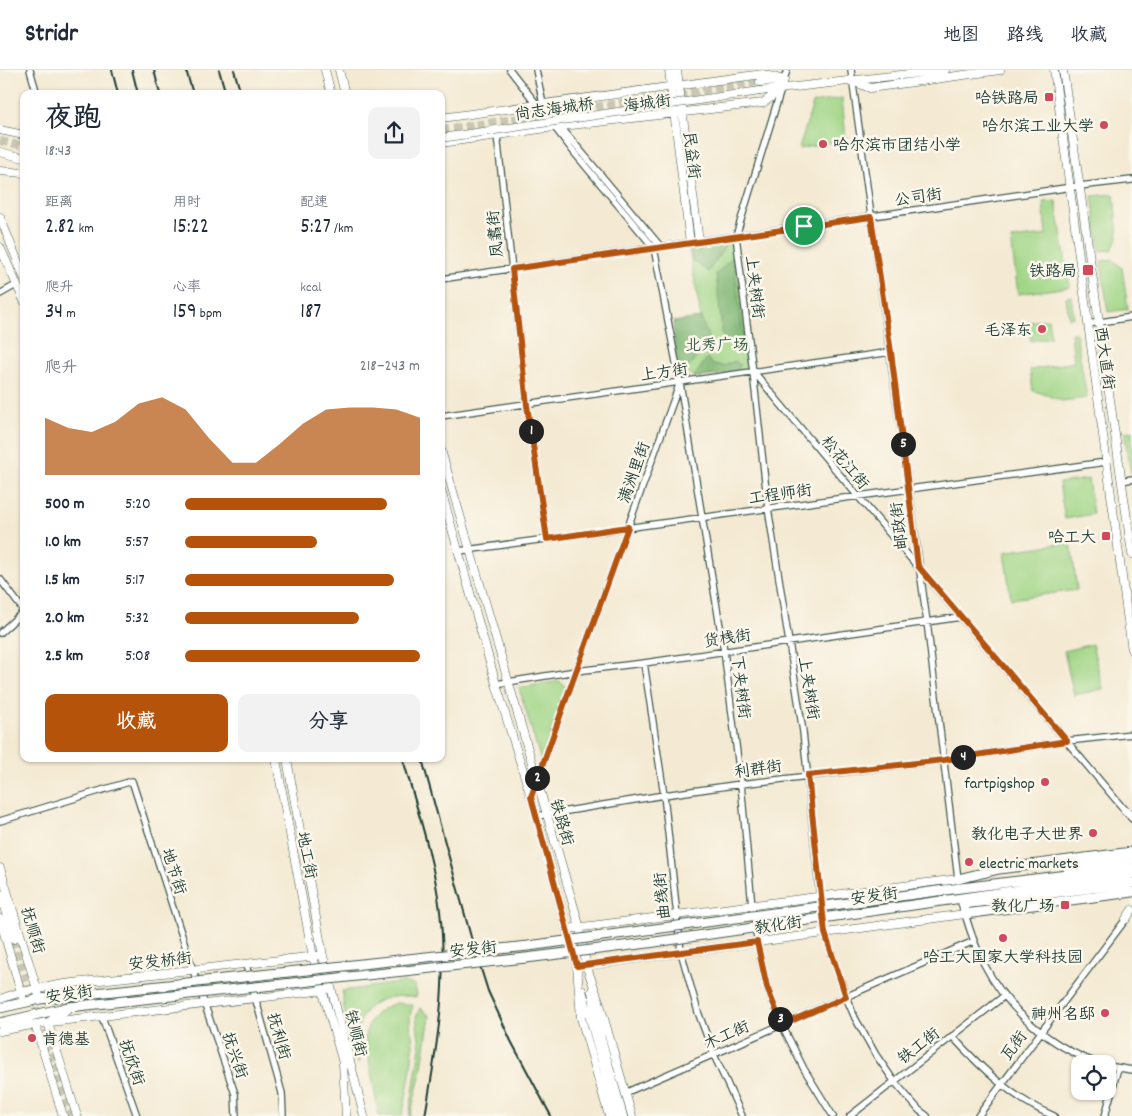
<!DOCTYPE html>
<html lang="zh">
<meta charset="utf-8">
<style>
:root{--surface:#fff;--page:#f2f2f3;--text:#1f2937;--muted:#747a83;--line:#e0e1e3;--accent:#b45309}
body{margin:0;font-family:Dekko,"LXGW WenKai TC",sans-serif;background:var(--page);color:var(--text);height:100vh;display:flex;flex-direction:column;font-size:19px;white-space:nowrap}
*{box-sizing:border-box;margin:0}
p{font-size:16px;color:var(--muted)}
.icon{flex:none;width:28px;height:28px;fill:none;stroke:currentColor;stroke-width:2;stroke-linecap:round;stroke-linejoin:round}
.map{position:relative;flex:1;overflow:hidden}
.details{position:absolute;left:20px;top:20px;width:425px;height:672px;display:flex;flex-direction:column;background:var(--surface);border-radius:10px;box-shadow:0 1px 4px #0004}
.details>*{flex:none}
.buttons{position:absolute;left:1071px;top:985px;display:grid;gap:10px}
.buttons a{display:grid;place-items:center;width:45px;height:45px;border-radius:10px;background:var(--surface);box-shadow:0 1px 4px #0004;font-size:25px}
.pin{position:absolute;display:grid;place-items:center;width:42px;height:42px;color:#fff;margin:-21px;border:2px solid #fff;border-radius:50%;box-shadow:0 1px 5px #0007}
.km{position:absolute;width:25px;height:25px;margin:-12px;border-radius:50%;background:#222;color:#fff;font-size:14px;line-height:25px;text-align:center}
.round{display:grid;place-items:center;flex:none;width:52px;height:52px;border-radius:10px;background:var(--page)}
.headline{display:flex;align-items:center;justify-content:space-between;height:85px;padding:0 25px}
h1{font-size:28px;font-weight:600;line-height:38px}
.metrics{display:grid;grid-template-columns:repeat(3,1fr);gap:8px;height:85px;padding:5px 25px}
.metrics div{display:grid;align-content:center}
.metrics b{font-size:21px;font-weight:600}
.metrics small{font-size:14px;font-weight:400}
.metrics p{font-size:14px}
.chart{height:140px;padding:10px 25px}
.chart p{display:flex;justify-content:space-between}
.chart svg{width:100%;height:90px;margin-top:5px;fill:var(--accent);opacity:.7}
.action{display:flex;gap:10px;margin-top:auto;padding:10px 25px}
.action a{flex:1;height:58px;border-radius:10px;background:var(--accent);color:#fff;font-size:20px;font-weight:600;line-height:58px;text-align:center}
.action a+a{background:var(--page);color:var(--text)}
ul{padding:0 25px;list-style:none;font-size:16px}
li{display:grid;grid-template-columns:80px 60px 1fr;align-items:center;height:38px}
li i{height:12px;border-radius:6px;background:var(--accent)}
header{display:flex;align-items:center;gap:30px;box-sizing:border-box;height:70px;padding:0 25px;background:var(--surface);border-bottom:1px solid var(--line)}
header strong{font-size:24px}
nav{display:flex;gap:28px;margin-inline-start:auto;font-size:18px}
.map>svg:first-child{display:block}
.green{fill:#a1d687;stroke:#608a5e}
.forest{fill:#80b774;stroke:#507a54}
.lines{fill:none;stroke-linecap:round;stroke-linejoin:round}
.major-tunnel{stroke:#c9c7b3;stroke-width:8;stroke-dasharray:8 4;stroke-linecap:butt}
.minor-casing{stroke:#3f574c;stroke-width:8}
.major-casing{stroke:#3f574c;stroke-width:9}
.highway-casing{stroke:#3f574c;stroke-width:11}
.minor{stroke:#fff;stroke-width:5.5}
.major{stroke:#fff;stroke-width:8}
.highway{stroke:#fff;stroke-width:9}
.rail{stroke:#1f3d34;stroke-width:2}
.major-bridge-casing{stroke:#3f574c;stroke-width:9;stroke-linecap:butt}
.highway-bridge-casing{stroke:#3f574c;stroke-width:11;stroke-linecap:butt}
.major-bridge{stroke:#fff;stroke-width:8}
.highway-bridge{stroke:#fff;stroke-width:9}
.route-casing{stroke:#fff;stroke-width:10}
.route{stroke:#b45309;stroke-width:6}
.poi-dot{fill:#d1495b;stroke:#fbf7ec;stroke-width:2}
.labels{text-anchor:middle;stroke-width:5;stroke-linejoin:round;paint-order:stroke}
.poi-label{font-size:16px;fill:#1f3d34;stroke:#fbf7ec;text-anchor:end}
.street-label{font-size:16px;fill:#1f3d34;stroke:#fbf7ec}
.park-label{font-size:16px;fill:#395c45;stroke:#fbf7ec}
</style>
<header>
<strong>Stridr</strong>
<nav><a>地图</a><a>路线</a><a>收藏</a></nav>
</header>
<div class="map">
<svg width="1132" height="1046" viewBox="0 0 1132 1046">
<rect width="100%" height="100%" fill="#fbf7ec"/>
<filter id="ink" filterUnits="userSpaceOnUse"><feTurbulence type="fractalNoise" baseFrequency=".02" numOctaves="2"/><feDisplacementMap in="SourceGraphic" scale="10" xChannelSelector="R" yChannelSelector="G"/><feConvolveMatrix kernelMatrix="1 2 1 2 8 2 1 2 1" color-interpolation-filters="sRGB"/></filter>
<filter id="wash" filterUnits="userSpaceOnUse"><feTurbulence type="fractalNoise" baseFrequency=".0096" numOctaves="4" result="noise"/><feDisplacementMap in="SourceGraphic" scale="20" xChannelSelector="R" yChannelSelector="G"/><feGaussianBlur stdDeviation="1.12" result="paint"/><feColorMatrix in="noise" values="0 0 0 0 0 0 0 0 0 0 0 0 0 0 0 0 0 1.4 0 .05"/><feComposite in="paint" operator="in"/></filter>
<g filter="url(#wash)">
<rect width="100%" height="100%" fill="#f4ead3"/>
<path class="green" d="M842,28L846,69L799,79L813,33Z
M1114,124L1118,167L1112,180L1100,181L1092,126Z
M1056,131L1070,217L1018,224L1011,169L1046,165L1043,132Z
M723,172L731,173L735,181L750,296L745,301L702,307H694L680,298L673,252L701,248L689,177Z
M1112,189L1122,198L1128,239L1108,242L1101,191Z
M1071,226L1074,247L1069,248L1066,227Z
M1048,249L1051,267L1031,271L1029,252Z
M1071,263H1076L1087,328L1062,331L1041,323L1033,321L1030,300L1074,292Z
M1132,361V403H1131L1124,362Z
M1088,409L1093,444L1065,449L1059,413Z
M1071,472L1077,520L1011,529L1004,482Z
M1092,574L1103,619L1074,625L1064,581Z
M560,611L567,619L541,691L519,618Z
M404,912L414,915L417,923L416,927C386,923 360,932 357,966C357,975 359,985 360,993L358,994L346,955L342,921Z
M396,933L413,935C406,954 414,962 413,981C411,1002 407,1025 402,1046H379L365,967C368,948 378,939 396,933Z
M420,938L430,946L421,1003L410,1046H409L420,977L416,947Z"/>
<path class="forest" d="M723,172H728L708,202L691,189L689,177Z
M733,187L746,286L723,270L716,204Z
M701,248L710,272L685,301C673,294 674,265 673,252Z
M707,288L712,294L723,296L735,291L740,295L737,303L702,307H694Z"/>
</g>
<g filter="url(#ink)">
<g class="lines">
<path class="major-tunnel" d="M441,60L760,12
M0,71L24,76
M14,869L70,1046"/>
<g class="minor-casing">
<path id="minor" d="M30,0L37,24
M510,0L577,86L654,178L680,313L724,581L741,714L752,836L760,887L767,917L782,955L804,999L833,1046
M536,0L543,34L560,56L661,177
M787,0L736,166L753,302L768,438L803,662L820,827L825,863L846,927L855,948L876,985L894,1011L919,1040L927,1046
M851,0L927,552L958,809
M497,65L527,335L547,469
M441,209L1079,116L1132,110
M0,224L16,215
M1088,254L1132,247
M754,302C878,453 1007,599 1132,749
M441,346L891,282
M1122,411L1132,409
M459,481L1106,392
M0,509L24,541
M0,563L24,541
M644,593L664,725L681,882L698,942L714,985L742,1046
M496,614L576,601L644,593L961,547
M531,727L679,315
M537,746L664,725L741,714L944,690L1067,671L1132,664
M0,751L132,711L193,900L235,1024L236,1046
M965,844C970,861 976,878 984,894C1008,941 1051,977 1100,994
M246,895L282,1023L283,1046
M102,947L137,1046
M952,966C981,998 1014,1030 1054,1046
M1108,996L1132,1000
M627,1022L974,871
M850,1046L1004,926
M978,1046L1126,849
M1105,1046L1118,998"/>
</g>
<g class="major-casing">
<path id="major" d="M325,0L331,24
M339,0L345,24
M669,0L690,173
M677,0L699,172
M1054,0L1132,581
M1063,0L1132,484
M760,12L779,11
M855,12L870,18L1000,0
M760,21L945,0
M441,48L763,4L784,10
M0,60L24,65
M441,73L554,57L763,33L782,19
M0,82L24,88
M0,101L24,103
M0,147L24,207
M0,177L24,231
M441,380L580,858L586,895L599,931L632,1046
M441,420L496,614L537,746L567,859L577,896L581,948L609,1046
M276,689L313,887L343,993L346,1046
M287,689L323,886L364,1046
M1125,741L1132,745
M0,798L40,929
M0,824L14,869
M0,849L22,926
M1126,849L1132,840
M567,859L958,809
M581,896L965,844
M582,920L617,1046
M592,922L601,968L623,1046
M0,929L21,922L64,914L317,886
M48,953L77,1046
M35,954L63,1046
M0,961L42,953L325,920"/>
</g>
<g class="highway-casing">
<path id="highway" d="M1068,799L1130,790
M958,809L999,799L1132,782
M945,820L1131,797
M963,828L965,844L1132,822
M948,830L1132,804
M963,834L1132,813
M0,938L40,929L67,926
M16,950L32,955
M50,952L67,939
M0,953L69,937"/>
</g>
<use href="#minor" class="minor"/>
<use href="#major" class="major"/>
<use href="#highway" class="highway"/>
<path class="rail" d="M112,0L118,24
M132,0L138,24
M154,0L160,24
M186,0L193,24
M219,0L226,24
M234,0L241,24
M403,689C417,739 434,789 440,841C448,911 437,978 425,1046
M422,689L471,867L488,921L511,971L551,1046"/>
<g class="major-bridge-casing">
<path id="major-bridge" d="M441,68L760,21"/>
</g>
<g class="highway-bridge-casing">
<path id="highway-bridge" d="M67,926L528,876L945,820
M69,937L526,888L648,873L948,830"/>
</g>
<use href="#major-bridge" class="major-bridge"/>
<use href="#highway-bridge" class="highway-bridge"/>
</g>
</g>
<g class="lines" filter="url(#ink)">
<g class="route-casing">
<path id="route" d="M871,147L891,282L918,496L1067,671L944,690L808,705L825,863L846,927L782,955L767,917L757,872L577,896L531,727L628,457L547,469L527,335L512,199Z"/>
</g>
<use href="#route" class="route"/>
</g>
<g class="poi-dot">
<rect x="1044" y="22" width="10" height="10" rx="2.5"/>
<circle cx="1104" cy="55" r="5"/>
<circle cx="823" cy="74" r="5"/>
<rect x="1082" y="194" width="12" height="12" rx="2.5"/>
<circle cx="1042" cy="259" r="5"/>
<rect x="1101" y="461" width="10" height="10" rx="2.5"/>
<circle cx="1045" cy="712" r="5"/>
<circle cx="1093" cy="763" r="5"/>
<circle cx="969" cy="792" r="5"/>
<rect x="1060" y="830" width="10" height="10" rx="2.5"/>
<circle cx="1003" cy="868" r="5"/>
<circle cx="1105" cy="943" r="5"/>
<circle cx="32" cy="968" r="5"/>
</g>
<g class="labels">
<g class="poi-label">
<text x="1039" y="33">哈铁路局</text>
<text x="1094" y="61">哈尔滨工业大学</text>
<text x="833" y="80" text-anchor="start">哈尔滨市团结小学</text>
<text x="1077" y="206">铁路局</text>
<text x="1032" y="265">毛泽东</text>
<text x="1096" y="472">哈工大</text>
<text x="1035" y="718">fartpigshop</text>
<text x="1083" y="769">教化电子大世界</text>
<text x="979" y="798" text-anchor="start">electric markets</text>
<text x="1055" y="841">教化广场</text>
<text x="1003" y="892" text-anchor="middle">哈工大国家大学科技园</text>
<text x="1095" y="949">神州名邸</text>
<text x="42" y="974" text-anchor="start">肯德基</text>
</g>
<g class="street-label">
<text transform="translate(647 32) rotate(-7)" y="6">海城街</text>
<text transform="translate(554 38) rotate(-8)" y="6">尚志海城桥</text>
<text transform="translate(693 85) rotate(83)" y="6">民益街</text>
<text transform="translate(918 126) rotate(-8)" y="6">公司街</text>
<text transform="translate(494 164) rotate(-96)" y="6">凤翥街</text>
<text transform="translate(756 217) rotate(83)" y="6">上夹树街</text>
<text transform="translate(1106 288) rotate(82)" y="6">西大直街</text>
<text transform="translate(664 301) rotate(-8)" y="6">上方街</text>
<text transform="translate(846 392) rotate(50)" y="6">松花江街</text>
<text transform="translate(633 402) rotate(-70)" y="6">满洲里街</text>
<text transform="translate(780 423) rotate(-8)" y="6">工程师街</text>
<text transform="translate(898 456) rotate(-97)" y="6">邮政街</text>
<text transform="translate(727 567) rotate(-8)" y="6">货栈街</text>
<text transform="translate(742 617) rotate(83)" y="6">下夹树街</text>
<text transform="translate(810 618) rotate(81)" y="6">上夹树街</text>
<text transform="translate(758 698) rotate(-8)" y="6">利群街</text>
<text transform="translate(563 752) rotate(74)" y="6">铁路街</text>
<text transform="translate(308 785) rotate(79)" y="6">地工街</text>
<text transform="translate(175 801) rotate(72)" y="6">地节街</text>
<text transform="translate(874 825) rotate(-8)" y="6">安发街</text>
<text transform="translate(661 826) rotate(-96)" y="6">曲线街</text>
<text transform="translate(778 854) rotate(-8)" y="6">教化街</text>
<text transform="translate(34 860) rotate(74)" y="6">抚顺街</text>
<text transform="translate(473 878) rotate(-6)" y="6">安发街</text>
<text transform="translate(160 890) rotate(-6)" y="6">安发桥街</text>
<text transform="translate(69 923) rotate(-9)" y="6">安发街</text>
<text transform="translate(357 963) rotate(76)" y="6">铁顺街</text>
<text transform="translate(726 964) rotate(-24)" y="6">木工街</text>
<text transform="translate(280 966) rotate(74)" y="6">抚利街</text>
<text transform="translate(918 975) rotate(-38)" y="6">铁工街</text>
<text transform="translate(1013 975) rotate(-54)" y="6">瓦街</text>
<text transform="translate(236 985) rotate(71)" y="6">抚兴街</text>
<text transform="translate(133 992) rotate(71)" y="6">抚欣街</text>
</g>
<g class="park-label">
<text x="717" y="280">北秀广场</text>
</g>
</g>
</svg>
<div class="buttons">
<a><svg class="icon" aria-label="locate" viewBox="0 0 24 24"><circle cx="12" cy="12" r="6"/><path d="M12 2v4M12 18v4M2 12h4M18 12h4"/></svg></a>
</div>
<div class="pin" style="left:804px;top:156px;background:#1e9e55"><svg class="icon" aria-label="arrive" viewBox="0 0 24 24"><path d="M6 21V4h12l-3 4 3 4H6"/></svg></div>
<b class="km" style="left:531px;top:361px">1</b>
<b class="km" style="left:537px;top:708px">2</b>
<b class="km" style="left:780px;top:949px">3</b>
<b class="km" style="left:963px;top:687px">4</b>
<b class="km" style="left:903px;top:374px">5</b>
<section class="details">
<div class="headline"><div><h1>夜跑</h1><p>18:43</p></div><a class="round"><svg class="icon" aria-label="share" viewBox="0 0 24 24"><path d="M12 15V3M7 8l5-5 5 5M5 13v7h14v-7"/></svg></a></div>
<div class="metrics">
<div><p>距离</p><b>2.82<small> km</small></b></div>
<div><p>用时</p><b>15:22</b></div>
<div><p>配速</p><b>5:27<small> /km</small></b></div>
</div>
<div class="metrics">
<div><p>爬升</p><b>34<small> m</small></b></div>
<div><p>心率</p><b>159<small> bpm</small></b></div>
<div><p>kcal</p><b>187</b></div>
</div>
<div class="chart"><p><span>爬升</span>218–243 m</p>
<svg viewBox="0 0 160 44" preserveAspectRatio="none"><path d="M0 44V16L10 21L20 23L30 18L40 9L50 6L60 12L70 26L80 38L90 38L100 29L110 19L120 12L130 11L140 11L150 12L160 16V44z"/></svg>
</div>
<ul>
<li><b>500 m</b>5:20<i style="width:86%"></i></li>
<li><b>1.0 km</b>5:57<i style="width:56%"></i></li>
<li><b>1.5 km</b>5:17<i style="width:89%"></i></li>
<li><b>2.0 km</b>5:32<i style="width:74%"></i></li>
<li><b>2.5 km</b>5:08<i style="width:100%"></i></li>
</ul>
<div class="action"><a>收藏</a><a>分享</a></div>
</section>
</div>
